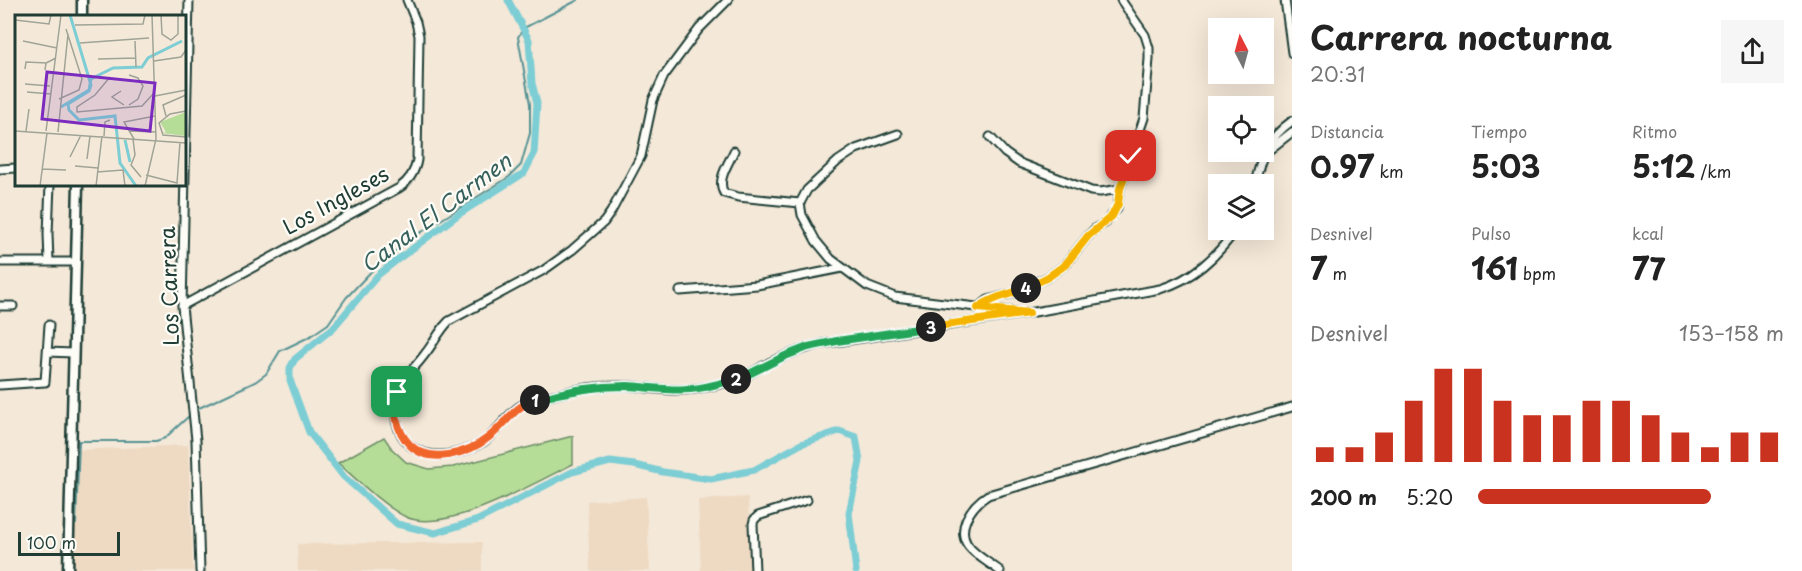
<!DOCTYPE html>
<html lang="es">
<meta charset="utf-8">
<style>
:root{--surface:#fff;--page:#f6f6f6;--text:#222;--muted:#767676;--accent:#c8321e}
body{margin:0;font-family:"Playpen Sans",sans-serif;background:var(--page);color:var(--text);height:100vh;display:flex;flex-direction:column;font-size:22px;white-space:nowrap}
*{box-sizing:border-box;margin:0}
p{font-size:20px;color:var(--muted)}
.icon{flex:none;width:33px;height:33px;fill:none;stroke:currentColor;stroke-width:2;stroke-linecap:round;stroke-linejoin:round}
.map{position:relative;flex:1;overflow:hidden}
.panel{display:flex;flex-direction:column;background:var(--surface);width:510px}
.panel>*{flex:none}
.needle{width:39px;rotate:354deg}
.tools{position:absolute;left:1208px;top:18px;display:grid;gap:12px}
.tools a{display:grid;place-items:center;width:66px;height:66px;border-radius:0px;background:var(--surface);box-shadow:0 6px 24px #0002;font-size:30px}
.scale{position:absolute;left:18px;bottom:15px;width:102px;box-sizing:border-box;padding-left:6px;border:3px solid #1f3d34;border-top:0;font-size:16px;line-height:21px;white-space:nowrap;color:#1f3d34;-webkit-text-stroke:4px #fdfcf7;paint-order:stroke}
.pin{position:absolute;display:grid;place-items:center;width:51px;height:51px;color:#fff;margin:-26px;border-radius:12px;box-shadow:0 3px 9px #0006}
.km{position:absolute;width:30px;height:30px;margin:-15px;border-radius:50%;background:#222;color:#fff;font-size:16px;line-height:30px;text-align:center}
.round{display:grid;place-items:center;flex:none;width:63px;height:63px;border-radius:0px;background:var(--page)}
.overview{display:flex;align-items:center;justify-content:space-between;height:102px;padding:0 18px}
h1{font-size:33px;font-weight:700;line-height:45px}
.stats{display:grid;grid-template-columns:repeat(3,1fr);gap:9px;height:102px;padding:6px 18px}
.stats div{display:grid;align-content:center}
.stats b{font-size:30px;font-weight:700}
.stats small{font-size:16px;font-weight:400}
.stats p{font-size:16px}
.chart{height:168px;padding:12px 18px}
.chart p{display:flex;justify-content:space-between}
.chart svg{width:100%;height:108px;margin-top:6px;stroke:var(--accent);stroke-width:6}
ul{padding:0 18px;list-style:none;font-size:20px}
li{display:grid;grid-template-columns:96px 72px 1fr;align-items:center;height:45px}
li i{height:15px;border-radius:8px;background:var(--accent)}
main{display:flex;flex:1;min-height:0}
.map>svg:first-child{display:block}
.built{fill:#eedac3}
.green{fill:#b6dd98;stroke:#6a8d66;stroke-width:1.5}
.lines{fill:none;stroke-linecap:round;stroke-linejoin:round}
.stream{stroke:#579394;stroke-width:2}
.canal{stroke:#7ccdd4;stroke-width:7}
.minor-casing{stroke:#1f3d34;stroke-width:11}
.tertiary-casing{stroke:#1f3d34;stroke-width:13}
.minor{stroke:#fdfcf7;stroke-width:7}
.tertiary{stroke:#fdfcf7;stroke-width:8}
.split-1-casing{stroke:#fff;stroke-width:12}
.split-2-casing{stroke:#fff;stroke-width:12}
.split-3-casing{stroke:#fff;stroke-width:12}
.split-4-casing{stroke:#fff;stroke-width:12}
.split-5-casing{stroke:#fff;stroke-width:12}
.split-1{stroke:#f0652b;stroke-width:8}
.split-2{stroke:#22a559;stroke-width:8}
.split-3{stroke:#22a559;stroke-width:8}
.split-4{stroke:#f5b400;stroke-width:8}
.split-5{stroke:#f5b400;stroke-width:8}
.labels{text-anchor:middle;stroke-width:4.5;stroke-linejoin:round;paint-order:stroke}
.street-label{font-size:21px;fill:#1f3d34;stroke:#fdfcf7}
.water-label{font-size:22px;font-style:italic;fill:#36615c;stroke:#fdfcf7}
.inset-river{fill:none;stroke:#7ccdd4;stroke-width:3}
.inset-road{fill:none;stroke:#9fa496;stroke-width:1.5}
.view{fill:#7b2cbf;fill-opacity:0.15;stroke:#7b2cbf;stroke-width:3}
.inset-edge{fill:none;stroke:#1f3d34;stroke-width:3}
</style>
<main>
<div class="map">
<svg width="1292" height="571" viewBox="0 0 1292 571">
<rect width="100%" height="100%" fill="#f4e8d8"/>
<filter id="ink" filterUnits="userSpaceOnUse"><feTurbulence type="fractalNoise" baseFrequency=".0167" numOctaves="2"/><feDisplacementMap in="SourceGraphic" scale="12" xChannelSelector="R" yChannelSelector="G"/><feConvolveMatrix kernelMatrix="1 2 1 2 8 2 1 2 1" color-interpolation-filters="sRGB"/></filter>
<g filter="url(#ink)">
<path class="built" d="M188,445L193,571H73L76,450Z
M646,497L650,571H590L587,501Z
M748,497L751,571H701L698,500Z
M482,542V571H298L297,544Z"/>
<path class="green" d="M573,436V464C536,482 446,535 406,517C385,507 356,479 338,463L384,437L392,449L406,462L429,469L453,467Z"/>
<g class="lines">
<path class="stream" d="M199,408L255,382L266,374L280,351L309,337L328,324L346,298L380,262L420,233L509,177L521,165L530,133V104L518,37L524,28L578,0
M76,524L79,441H156L165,438L189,416"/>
<path class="canal" d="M508,0L529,40L532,83L537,103L534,154L524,173L459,214L397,260L378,275L333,328L295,359L290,368V380L309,432L344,477L397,524L435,533L478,520L572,472L610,462L634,465L663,472L711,479L754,470L801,444L839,431L856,437L860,461L849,513L856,571"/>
<g class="minor-casing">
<path id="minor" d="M189,0L182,306L196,440L200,571
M728,0L699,29L664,76L653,100L641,156L611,212L604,222L572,250L544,270L449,321C439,331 434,343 425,354C410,375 392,383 395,413C400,462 448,463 483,442C497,433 505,417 519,407C530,399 545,397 558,394C581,388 606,385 630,386C651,388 673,392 694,389C710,387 728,383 743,377C752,373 761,367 771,362C788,354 804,348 822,344L1029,313L1160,289C1193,279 1216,257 1236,230
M1285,0L1292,53
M898,134L856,149L838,161L807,190L800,203L802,215L816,241L831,259L867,286L895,297L1017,312
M990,137L1005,153L1019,163L1091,191L1100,192L1120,189
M734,151C729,163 716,180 724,193L738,197L800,203
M1264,154L1292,132
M0,169L16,168
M1255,184C1261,156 1267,139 1292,121
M0,262H76
M49,262L48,234L50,184
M680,291L757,285L842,268
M0,306H13
M182,306L399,188C409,181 415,172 417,160L419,36L416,22L407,0
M978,308L988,300L1014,293L1048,277L1065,265L1088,236L1096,228L1105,223L1117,209L1120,189L1144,118L1149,59V48L1145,35L1121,0
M47,352L73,353
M0,385L45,382L49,325
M755,571L753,524L754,520L758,516L807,500
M1000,571C982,557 955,547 966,520C971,509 978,501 988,495L1292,407"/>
</g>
<g class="tertiary-casing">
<path id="tertiary" d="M82,16V0
M68,571L78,184"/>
</g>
<use href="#minor" class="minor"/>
<use href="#tertiary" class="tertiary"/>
</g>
</g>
<g class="lines" filter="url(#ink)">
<g class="split-1-casing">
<path id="split-1" d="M397,392C393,410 396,430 409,444C430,466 469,453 489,437C506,424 514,406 535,400"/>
</g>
<g class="split-2-casing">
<path id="split-2" d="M535,400C565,391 596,386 627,386C648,387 669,391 691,389C706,388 722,383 736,379"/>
</g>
<g class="split-3-casing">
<path id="split-3" d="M736,379L743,377L785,356L808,347L837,341L931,327"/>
</g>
<g class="split-4-casing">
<path id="split-4" d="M931,327L1029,313L978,308C992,297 1010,295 1026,288"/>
</g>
<g class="split-5-casing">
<path id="split-5" d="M1026,288L1048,277L1065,265L1088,236L1112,216L1118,204L1120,189L1131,156"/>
</g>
<use href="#split-1" class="split-1"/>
<use href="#split-2" class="split-2"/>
<use href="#split-3" class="split-3"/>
<use href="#split-4" class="split-4"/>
<use href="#split-5" class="split-5"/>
</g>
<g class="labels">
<g class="street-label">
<text transform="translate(336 201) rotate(-29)" y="7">Los Ingleses</text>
<text transform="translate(170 286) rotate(-92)" y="7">Los Carrera</text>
</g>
<g class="water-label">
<text transform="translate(436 213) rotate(-37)" y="8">Canal El Carmen</text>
</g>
</g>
<g transform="translate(15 15)">
<rect width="171" height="171" fill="#f4e8d8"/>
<path d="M171,97V121L147,118L151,117L145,107Z" fill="#b6dd98"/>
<path class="inset-river" d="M55,0L76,70L74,76L53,89L54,95L64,105L100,101L105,148L121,171M46,92L74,75L76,64L98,53L127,52L133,43L167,26M110,125L115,147"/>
<path class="inset-road" d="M146,0L147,19L156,25L163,19V0M0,5L34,9L36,0M60,10L128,9L130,0M8,26L42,33M120,26L121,52M65,28L134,23M83,44L121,43M139,46L166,42L171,35M10,54L11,47L32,48M30,55L31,48L41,43M114,60L123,63L128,71L123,84L114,90M95,62L80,80L62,92V97L127,91L139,78M10,69L35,71M106,76L97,82L109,90M12,77L36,79M140,81L171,75M44,84L64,75L67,64L51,14M171,96L155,99L144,108L148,120L171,122M151,101L148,90L171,80M0,116L171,128M11,116L14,94M31,116L46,0M115,116L141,117M43,117L53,19M89,121L90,107L95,105M118,124L120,140L116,150L126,162M119,124L109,107L140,101M55,142L66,120M72,144L75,121M60,151L83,153M27,154L51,155M82,157L108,155L110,171M131,160L162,168L165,127M25,171L32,118M81,171L87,121M130,171L141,124L137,0"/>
<path class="view" d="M32,57L140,68L135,116L27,104Z"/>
<rect width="171" height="171" class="inset-edge"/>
</g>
</svg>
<div class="tools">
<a><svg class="needle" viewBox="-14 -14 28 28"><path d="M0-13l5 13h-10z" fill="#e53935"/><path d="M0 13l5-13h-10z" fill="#767676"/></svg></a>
<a><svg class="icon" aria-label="locate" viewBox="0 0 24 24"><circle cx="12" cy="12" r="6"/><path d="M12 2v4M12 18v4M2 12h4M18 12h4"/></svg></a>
<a><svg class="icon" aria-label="layers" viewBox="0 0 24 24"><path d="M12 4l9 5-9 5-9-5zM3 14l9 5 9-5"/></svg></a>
</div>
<div class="scale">100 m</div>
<div class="pin" style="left:397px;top:392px;background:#1e9e55"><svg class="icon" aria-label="arrive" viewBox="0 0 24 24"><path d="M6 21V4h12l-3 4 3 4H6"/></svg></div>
<div class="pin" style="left:1131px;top:156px;background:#d93025"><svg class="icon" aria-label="check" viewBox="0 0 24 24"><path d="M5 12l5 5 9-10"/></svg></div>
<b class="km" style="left:535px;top:400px">1</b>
<b class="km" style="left:736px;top:379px">2</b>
<b class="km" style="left:931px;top:327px">3</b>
<b class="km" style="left:1026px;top:288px">4</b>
</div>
<section class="panel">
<div class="overview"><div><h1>Carrera nocturna</h1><p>20:31</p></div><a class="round"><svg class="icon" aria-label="share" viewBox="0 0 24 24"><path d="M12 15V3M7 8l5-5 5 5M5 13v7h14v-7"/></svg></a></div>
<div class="stats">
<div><p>Distancia</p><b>0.97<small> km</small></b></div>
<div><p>Tiempo</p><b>5:03</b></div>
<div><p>Ritmo</p><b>5:12<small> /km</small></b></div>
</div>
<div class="stats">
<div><p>Desnivel</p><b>7<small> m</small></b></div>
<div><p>Pulso</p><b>161<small> bpm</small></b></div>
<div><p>kcal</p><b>77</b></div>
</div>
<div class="chart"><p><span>Desnivel</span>153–158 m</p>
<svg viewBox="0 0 160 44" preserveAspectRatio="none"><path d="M5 44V38M15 44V38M25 44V32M35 44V19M45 44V6M55 44V6M65 44V19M75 44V25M85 44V25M95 44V19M105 44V19M115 44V25M125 44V32M135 44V38M145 44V32M155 44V32"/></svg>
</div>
<ul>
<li><b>200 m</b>5:20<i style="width:76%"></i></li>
</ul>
</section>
</main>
